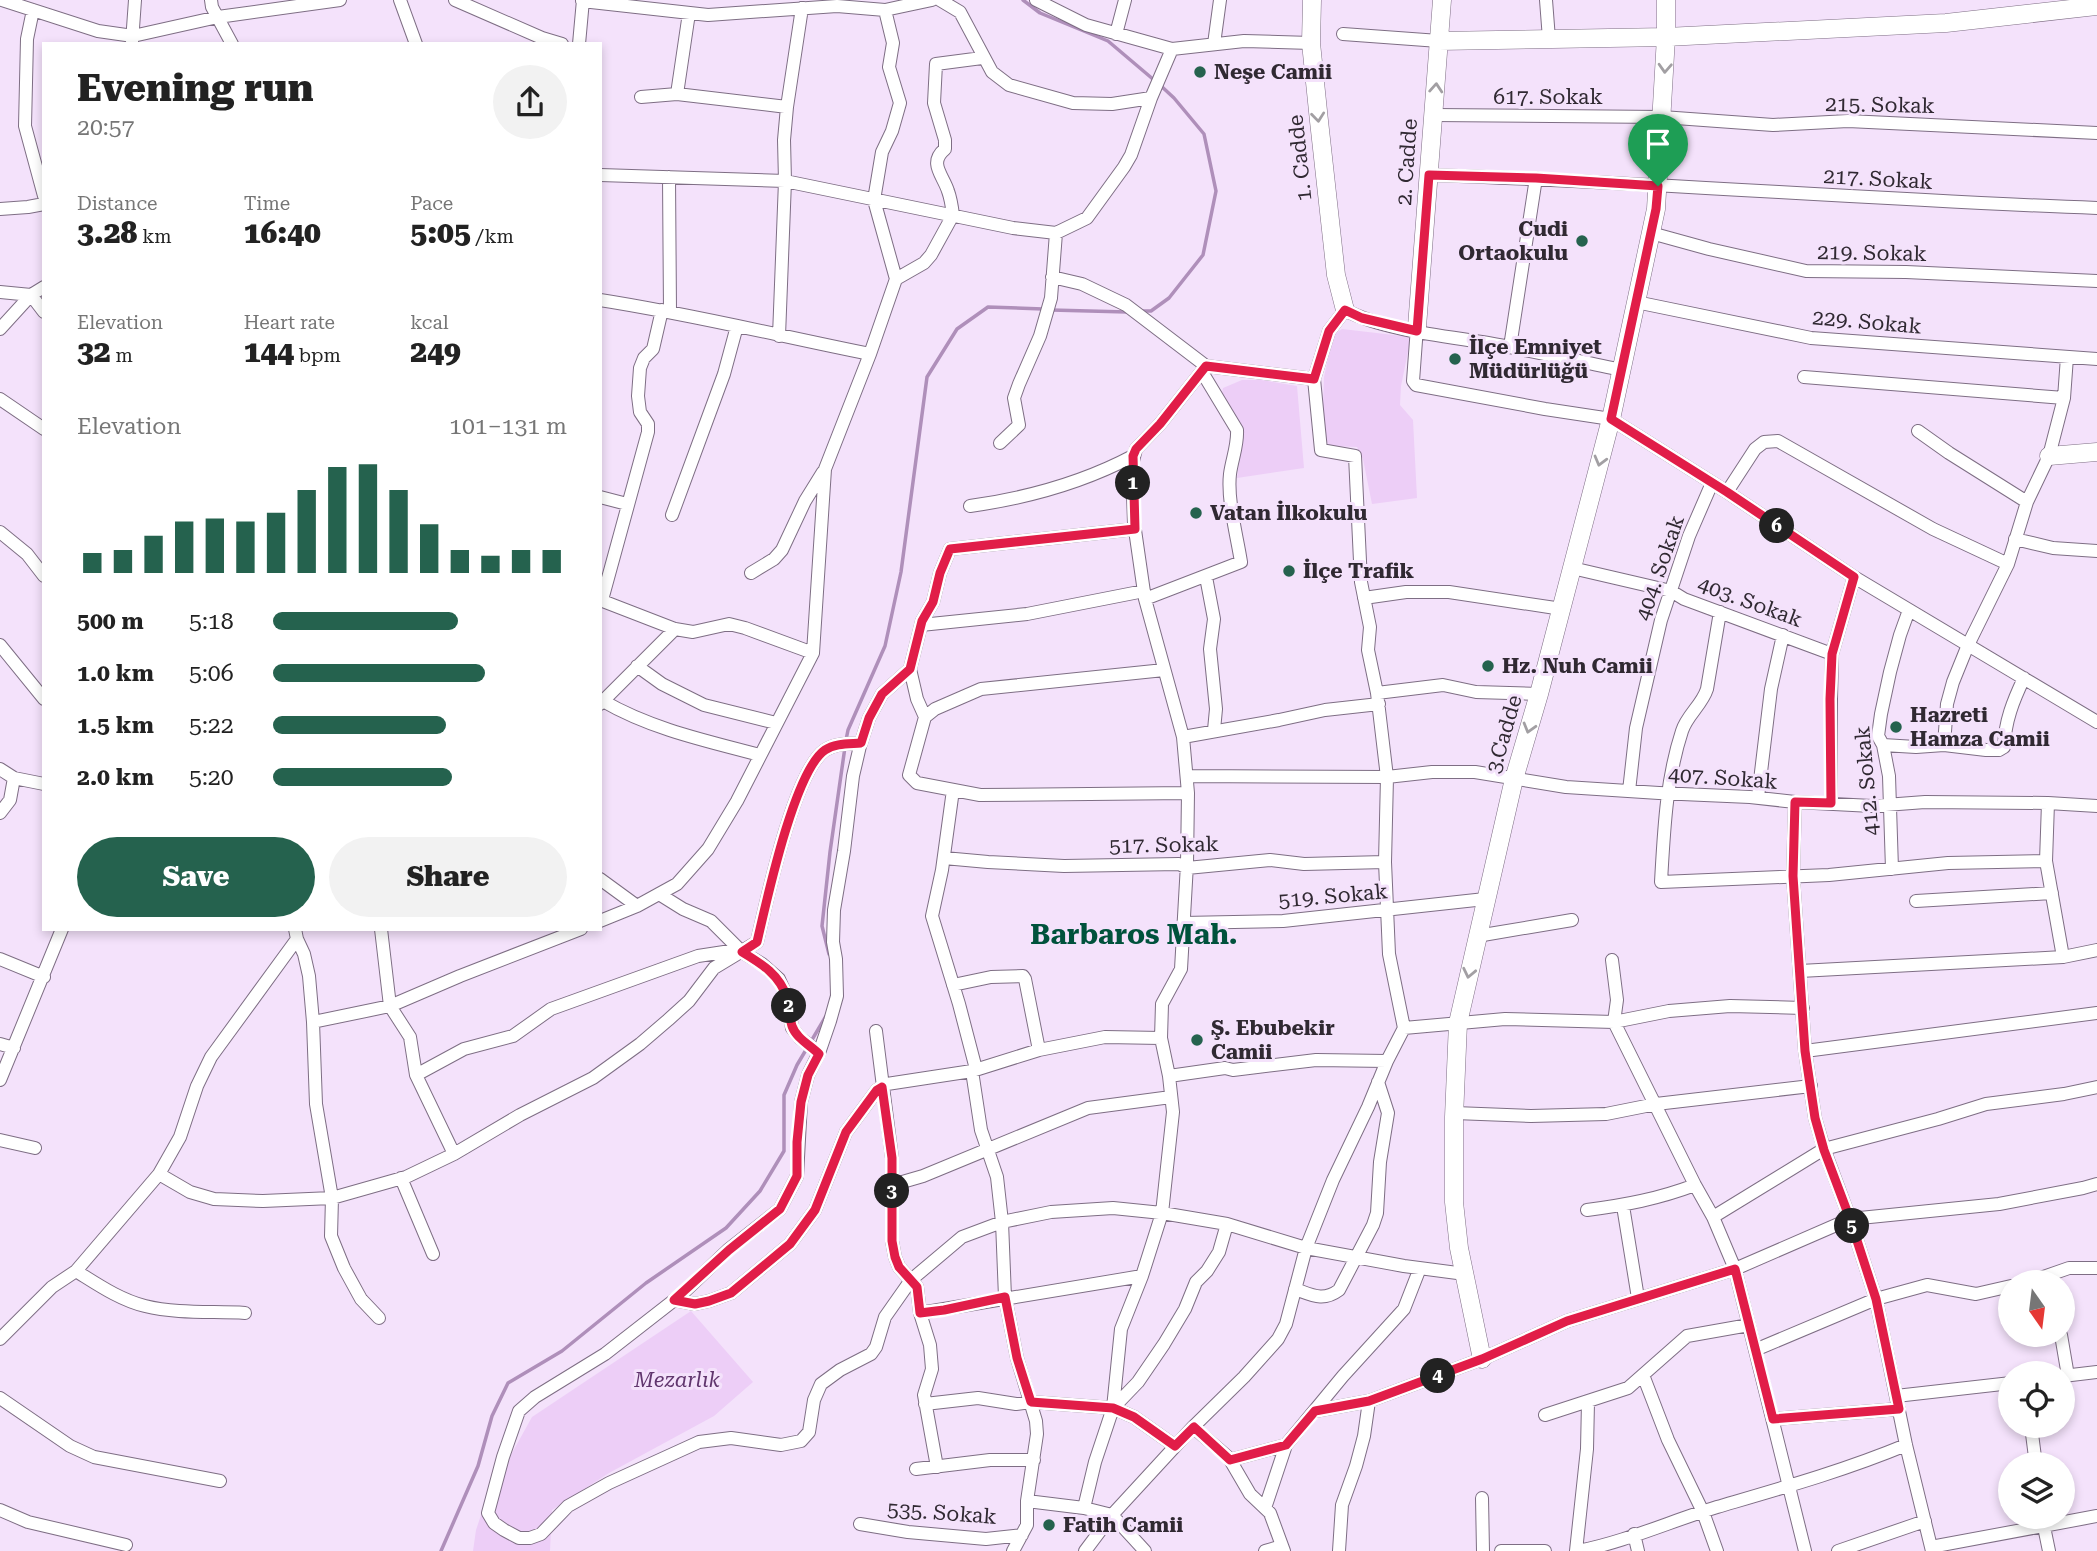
<!DOCTYPE html>
<meta charset="utf-8">
<style>
:root{--surface:#fff;--page:#f2f2f2;--text:#222;--muted:#767676;--accent:#25624e}
body{margin:0;font-family:"Roboto Serif",serif;background:var(--page);color:var(--text);height:100vh;display:flex;flex-direction:column;font-size:26px;white-space:nowrap}
*{box-sizing:border-box;margin:0}
p{font-size:23px;color:var(--muted)}
.icon{flex:none;width:38px;height:38px;fill:none;stroke:currentColor;stroke-width:2;stroke-linecap:round;stroke-linejoin:round}
.map{position:relative;flex:1;overflow:hidden}
.drawer{position:absolute;left:42px;top:42px;width:560px;height:889px;display:flex;flex-direction:column;background:var(--surface);border-radius:0px;box-shadow:0 4px 10px #0003}
.drawer>*{flex:none}
.needle{width:46px;rotate:166deg}
.tools{position:absolute;left:1998px;top:1270px;display:grid;gap:14px}
.tools a{display:grid;place-items:center;width:77px;height:77px;border-radius:50%;background:var(--surface);box-shadow:0 4px 10px #0003;font-size:35px}
.pin{position:absolute;display:grid;place-items:center;width:60px;height:60px;color:#fff;margin:-72px -30px;border-radius:50% 50% 50% 0;rotate:-45deg;box-shadow:0 0 7px #0007}
.pin .icon{rotate:45deg}
.km{position:absolute;width:35px;height:35px;margin:-18px;border-radius:50%;background:#222;color:#fff;font-size:19px;line-height:35px;text-align:center}
.round{display:grid;place-items:center;flex:none;width:74px;height:74px;border-radius:37px;background:var(--page)}
.head{display:flex;align-items:center;justify-content:space-between;height:119px;padding:0 35px}
h1{font-size:38px;font-weight:800;line-height:52px}
.metrics{display:grid;grid-template-columns:repeat(3,1fr);gap:10px;height:119px;padding:7px 35px}
.metrics div{display:grid;align-content:center}
.metrics b{font-size:30px;font-weight:800}
.metrics small{font-size:19px;font-weight:400}
.metrics p{font-size:19px}
.chart{height:196px;padding:14px 35px}
.chart p{display:flex;justify-content:space-between}
.chart svg{width:100%;height:126px;margin-top:7px;stroke:var(--accent);stroke-width:6}
.cta{display:flex;gap:14px;margin-top:auto;padding:14px 35px}
.cta a{flex:1;height:80px;border-radius:42px;background:var(--accent);color:#fff;font-size:28px;font-weight:800;line-height:80px;text-align:center}
.cta a+a{background:var(--page);color:var(--text)}
ul{padding:0 35px;list-style:none;font-size:23px}
li{display:grid;grid-template-columns:112px 84px 1fr;align-items:center;height:52px}
li i{height:18px;border-radius:9px;background:var(--accent)}
.map>svg:first-child{display:block}
.green{fill:#edcef7}
.lines{fill:none;stroke-linecap:round;stroke-linejoin:round}
.stream{stroke:#af8fba;stroke-width:3.5}
.street-casing{stroke:#7e6e84;stroke-width:14}
.secondary-casing{stroke:#7e6e84;stroke-width:19}
.street{stroke:#fff;stroke-width:12}
.secondary{stroke:#fff;stroke-width:18}
.oneway{stroke:#a29fa3}
.route-casing{stroke:#fff;stroke-width:14}
.route{stroke:#e11d48;stroke-width:9}
.poi-dot{fill:#25624e;stroke:#f4e2fb;stroke-width:2.5}
.labels{text-anchor:middle;stroke-width:6;stroke-linejoin:round;paint-order:stroke}
.poi-label{font-size:21px;font-weight:bold;fill:#302932;stroke:#f4e2fb;text-anchor:start}
.street-label{font-size:21px;fill:#302932;stroke:#f4e2fb}
.park-label{font-size:21px;font-style:italic;fill:#61366e;stroke:#f4e2fb}
.district-label{font-size:28px;font-weight:bold;fill:#00523c;stroke:#f4e2fb}
</style>
<div class="map">
<svg width="2097" height="1551" viewBox="0 0 2097 1551">
<rect width="100%" height="100%" fill="#f4e2fb"/>
<path class="green" d="M1342,329L1411,337L1401,386L1400,405L1413,420L1417,498L1372,504L1363,459L1357,447L1330,446L1322,435L1324,377L1333,335Z
M1242,380H1261L1297,386L1304,468L1237,478L1243,429L1222,393L1223,388Z
M691,1311L753,1382L714,1416L609,1473L552,1510L550,1551H473L476,1530L486,1500L532,1417Z"/>
<g class="lines">
<path class="stream" d="M1023,0L1040,13L1108,41L1154,80
M1051,310L1127,312
M1142,311H1151L1169,298L1203,255L1216,191L1204,134L1174,98L1160,85
M846,740L848,730L885,646L901,572L927,377L957,329L988,307L1043,309
M829,954L822,926L830,852L845,747
M441,1551L478,1466L492,1416L508,1383L562,1351L646,1283L726,1228L760,1191L784,1151V1095L797,1065L826,1016"/>
<g class="street-casing">
<path id="street" d="M2,0L98,31L133,36L218,17L340,0
M211,0L212,7L232,44
M400,0L416,44
M455,0L542,38L562,44
M940,0L960,12L992,72L1009,85L1073,103L1112,104L1151,98
M1036,0L1086,25L1172,49L1244,41L1311,43
M1546,0L1549,39
M582,1L708,15L837,6L885,10L932,0
M33,10L27,39L25,126L44,196
M885,10L893,43L889,67L900,103L892,131L882,152L874,200L896,279
M1116,34L1125,0
M1343,34L1439,41
M132,42L135,0
M579,44L583,0
M1214,44L1220,0
M677,94L689,13
M641,97L677,94L787,107
M1434,115L1662,117L1773,125L1848,121L2097,133
M600,175L785,181L1013,228L1056,233L1087,218L1124,167L1131,155L1151,98L1172,49
M1429,175C1652,182 1874,200 2097,208
M669,177L670,311
M0,209L28,207L44,204
M1651,233L1709,249L1806,271L1906,272L2097,281
M1052,277L1082,284L1126,305L1206,366L1314,379
M0,292L31,295L44,312
M600,300C691,314 780,336 870,354
M1636,302L1811,338L2097,359
M1417,327L1413,381L1416,385L1545,409L1611,419L1727,492L1854,577L2097,722
M0,329L31,295L44,287
M779,336L785,181L784,140L787,107L802,8
M1510,347L1536,178
M1206,366L1160,424L1136,449L1132,465L1134,523L1145,599L1183,737L1188,793L1187,864L1181,969L1162,1004L1161,1038L1169,1076L1225,1068L1233,1070L1316,1060L1387,1061
M1804,377L2064,398
M0,399L44,429
M1918,431L1949,453L2027,502
M1000,443L1019,425L1014,398L1019,384L1040,336L1051,298L1056,233
M1727,492L1755,449L1764,442L1778,441L1933,529L2008,564
M600,497L627,504
M970,506C1027,498 1082,483 1133,456
M672,515L724,374L737,326
M0,532L27,554L44,576
M2015,539L2053,548L2097,551
M1572,568L1671,591L1684,599L1832,654
M751,573L774,559L782,550L805,501L823,472
M1206,577L1214,619L1210,649L1216,709L1214,730
M1364,598L1406,592H1449L1562,609
M1145,599L1241,562C1237,536 1227,500 1230,474C1232,459 1238,445 1237,430L1202,372
M600,600L675,629L693,632L729,624L745,628L813,653
M602,600L648,432V424L640,412L638,396L640,368L644,358L653,349L662,310
M1720,612L1707,689C1702,705 1687,715 1682,731C1666,780 1664,830 1661,882L1829,875L1948,863L2046,861
M921,625L1027,614L1144,591
M0,645L44,699
M637,666L662,684L704,705L776,723
M910,669L882,694L869,718L860,746L853,776L844,851L834,910L833,942L836,959L837,996L830,1021L819,1053L808,1075L801,1102L797,1176L780,1209L728,1250L682,1294L605,1354L535,1397L519,1411L503,1457L488,1513L494,1523L504,1530L519,1538H530L541,1534L568,1506L609,1483L699,1442L731,1438L781,1445L801,1441L809,1432L814,1400L821,1384L840,1370L871,1354L876,1347L885,1317L911,1280L962,1237L1002,1222L1051,1212L1113,1208L1162,1213L1227,1224L1306,1248L1404,1266L1465,1274
M1164,670L981,689L935,709L925,717L909,775L917,783L980,795L1188,793
M1377,693L1443,685L1476,692L1539,694
M603,701C651,729 707,741 760,755
M600,704L675,629
M925,717L917,699L910,669L922,621L933,602L940,573L950,549L1135,529
M1183,737L1279,720L1325,710L1379,704
M1883,745L1916,747L1944,745L1986,750H1999L2004,747C2005,721 2013,701 2024,678
M1944,745L1947,704L1953,682L1968,645L2008,564L2027,502L2049,456L2064,398L2067,357
M0,769L14,778L44,784
M1187,776L1387,777L1432,772H1475L1566,787L1659,793L1750,797L1795,802L1872,806L1925,802L2048,803L2097,806
M953,790L942,870L932,916L959,1004L976,1069
M1629,791L1636,728L1661,620L1689,536L1712,483
M1758,797L1771,689L1783,635
M1795,802L1793,876L1805,1051L1815,1118L1824,1149L1850,1219L1876,1299L1906,1445L1932,1551
M1831,803V699L1832,654L1854,577
M2048,803L2046,861L2063,957
M0,813L10,800L14,778
M944,858L988,862L1064,866L1179,864L1187,868L1270,860L1304,864L1385,862
M1892,869L1889,776L1883,745L1878,736L1881,714L1890,672L1900,635L1909,610
M600,879L637,906
M659,894L683,909L711,921L742,952
M1916,901L2052,893
M600,921L637,906L677,884L708,849L737,801L813,653L825,469L870,354L896,279L924,263L931,255L953,215C952,207 951,199 948,191C943,175 928,163 945,149V140L934,103L936,64L982,58
M1183,923L1283,921L1485,899
M295,929L297,939L304,954L309,976L313,1022L316,1104L332,1198L331,1236L344,1268L361,1299L379,1318
M381,929L390,1006L410,1037L416,1075L454,1154
M1477,936L1572,920
M0,959L44,977
M1612,960L1617,1000L1614,1022L1695,1185L1713,1217L1735,1269L1805,1551
M1800,971L2063,957L2097,950
M953,985L991,977L1023,976L1025,979L1039,1050
M313,1022L390,1006L460,976L581,929
M1404,1028L1505,1019L1614,1022L1669,1011L1730,1006L1803,1008
M876,1031L892,1158V1241L895,1257L899,1267L917,1287L920,1313L930,1345L932,1369L924,1395L937,1467
M0,1044L14,1048
M1805,1051L2097,1013
M972,1071L981,1130L997,1177L1002,1222L1005,1297L1017,1358L1036,1421L1037,1434L1027,1501V1525L1013,1551
M416,1075L464,1049L513,1036L551,1009L698,956L724,952H742L762,964L779,979L788,999L792,1028L800,1038L819,1053
M0,1080L62,929
M1455,1113L1531,1116L1606,1114L1656,1104L1811,1086
M0,1140L35,1148
M159,1174L190,1192L214,1199L263,1201L332,1198L406,1177L454,1154L520,1115L593,1078L640,1044L668,1020L689,1001L714,968L757,942C766,903 794,771 825,750C835,743 849,744 861,743
M401,1178L433,1254
M892,1185L923,1176L1088,1108L1171,1097
M1623,1206L1638,1298
M1587,1210C1625,1205 1658,1199 1695,1185
M1713,1217L1824,1149L1938,1119L1986,1104L2064,1094L2097,1087
M76,1271C97,1284 120,1300 145,1306C177,1314 213,1311 245,1313
M2026,1283L2069,1268H2097
M1295,1289C1312,1295 1323,1302 1339,1290L1373,1225L1377,1213L1380,1162L1388,1113L1378,1082
M674,1300L695,1304L709,1301L731,1293L790,1244L815,1210L846,1132L877,1090L887,1084L972,1071L1039,1050L1105,1037L1161,1038
M920,1313L1142,1276
M2061,1335L2068,1376
M0,1339L52,1287L76,1271L159,1174L180,1137L197,1086L211,1057L297,939
M1755,1350L1876,1299L1927,1285L1976,1294L2011,1286
M1643,1375L1668,1440L1703,1512L1717,1551
M2063,1376L2097,1372
M1896,1396L2011,1383
M0,1398L70,1446L94,1457L220,1481
M925,1404L978,1398L1016,1404L1031,1402L1113,1408L1134,1417L1175,1446
M1113,1408L1138,1382L1164,1344L1185,1309L1196,1282L1207,1271L1219,1252L1227,1224
M1315,1411L1369,1401L1482,1359L1567,1321L1735,1269L1850,1219L1999,1204L2083,1188L2097,1184
M1545,1415L1628,1388L1687,1336L1749,1325
M1773,1419L1899,1409
M2031,1426L2036,1465
M1193,1427L1229,1458L1250,1494L1270,1513L1284,1551
M1230,1460L1286,1445
M916,1469L990,1460H1034
M1482,1498L1483,1551
M1027,1501L1084,1508L1112,1515L1145,1551
M1084,1508L1095,1462L1113,1408L1121,1329L1142,1276L1162,1213L1173,1112L1169,1076
M1265,1508L1286,1445L1343,1376L1404,1309L1420,1268
M0,1510L28,1522L126,1545
M2042,1517L2049,1551
M860,1524L908,1532L986,1539L1022,1535
M1634,1534L1638,1551
M1931,1547L2097,1516
M1085,1551L1112,1515L1193,1427L1244,1377L1278,1339L1286,1324L1306,1248L1333,1180L1368,1107L1387,1061L1404,1028L1389,954L1385,862L1387,777L1377,693L1368,650L1370,627L1361,582L1355,456L1321,450L1314,379L1329,331L1345,310C1383,330 1445,336 1488,343C1533,351 1577,361 1622,370
M1265,1551L1282,1546
M1339,1551L1342,1505L1356,1466L1364,1436L1369,1401
M1501,1551H1545
M1576,1551L1587,1449L1588,1402
M1578,1551C1625,1542 1671,1521 1717,1507C1782,1488 1843,1471 1906,1445
M1838,1551L1925,1521"/>
</g>
<g class="secondary-casing">
<path id="secondary" d="M1312,0L1311,43L1319,121L1336,275L1345,310
M1439,41L1666,37L1946,23L2097,6
M1417,327L1442,0
M2049,456L2097,452
M1482,1359L1459,1248L1454,1202V1117L1458,1023L1514,779L1539,694L1611,419L1656,209L1666,37V0"/>
</g>
<use href="#street" class="street"/>
<use href="#secondary" class="secondary"/>
</g>
<defs><path id="oneway-chevron" d="M-2-3.5L2.5 0L-2 3.5" fill="none" stroke-width="1.6" stroke-linecap="round" stroke-linejoin="round" transform="scale(1.75)"/></defs>
<g class="oneway">
<use href="#oneway-chevron" transform="translate(1665 68) rotate(93)"/>
<use href="#oneway-chevron" transform="translate(1436 88) rotate(-86)"/>
<use href="#oneway-chevron" transform="translate(1318 117) rotate(84)"/>
<use href="#oneway-chevron" transform="translate(1600 461) rotate(105)"/>
<use href="#oneway-chevron" transform="translate(1529 728) rotate(106)"/>
<use href="#oneway-chevron" transform="translate(1469 973) rotate(102)"/>
</g>
<g class="lines">
<g class="route-casing">
<path id="route" d="M1429,175L1536,178L1658,186L1656,209L1611,419L1727,492L1854,577L1832,654L1830,699L1831,803L1795,802L1793,876L1805,1051L1815,1118L1824,1150L1850,1219L1876,1299L1899,1409L1773,1419L1735,1269L1567,1321L1482,1359L1369,1401L1315,1411L1286,1445L1230,1460L1194,1427L1175,1446L1134,1417L1113,1408L1031,1402L1017,1358L1005,1297L944,1310L920,1313L917,1287L899,1267L895,1257L892,1241V1158L882,1087L877,1090L846,1132L815,1210L790,1244L731,1293L709,1301L695,1304L674,1300L729,1250L780,1209L797,1176V1142L801,1102L808,1075L819,1054C810,1045 796,1038 792,1026C789,1017 790,1007 787,998C780,975 762,964 742,952L757,942C766,904 794,771 825,750C835,743 849,744 861,743L869,718L882,694L910,669L922,621L933,602L940,573L950,549L1135,529L1133,456L1136,449L1160,424L1206,366L1314,379L1329,331L1345,310L1362,318L1417,331Z"/>
</g>
<use href="#route" class="route"/>
</g>
<g class="poi-dot">
<circle cx="1200" cy="72" r="7"/>
<circle cx="1582" cy="241" r="7"/>
<circle cx="1455" cy="359" r="7"/>
<circle cx="1196" cy="513" r="7"/>
<circle cx="1289" cy="571" r="7"/>
<circle cx="1488" cy="666" r="7"/>
<circle cx="1896" cy="727" r="7"/>
<circle cx="1197" cy="1040" r="7"/>
<circle cx="1049" cy="1525" r="7"/>
</g>
<g class="labels">
<g class="poi-label">
<text x="1214" y="79">Neşe Camii</text>
<text x="1568" y="236" text-anchor="end">Cudi<tspan x="1568" dy="24">Ortaokulu</tspan></text>
<text x="1469" y="354">İlçe Emniyet<tspan x="1469" dy="24">Müdürlüğü</tspan></text>
<text x="1210" y="520">Vatan İlkokulu</text>
<text x="1303" y="578">İlçe Trafik</text>
<text x="1502" y="673">Hz. Nuh Camii</text>
<text x="1910" y="722">Hazreti<tspan x="1910" dy="24">Hamza Camii</tspan></text>
<text x="1211" y="1035">Ş. Ebubekir<tspan x="1211" dy="24">Camii</tspan></text>
<text x="1063" y="1532">Fatih Camii</text>
</g>
<g class="street-label">
<text x="1548" y="104">617. Sokak</text>
<text transform="translate(1880 105) rotate(1)" y="7">215. Sokak</text>
<text transform="translate(1300 158) rotate(-96)" y="7">1. Cadde</text>
<text transform="translate(1407 162) rotate(-86)" y="7">2. Cadde</text>
<text transform="translate(1878 179) rotate(3)" y="7">217. Sokak</text>
<text transform="translate(1872 253) rotate(1)" y="7">219. Sokak</text>
<text transform="translate(1867 322) rotate(5)" y="7">229. Sokak</text>
<text transform="translate(1660 568) rotate(-71)" y="7">404. Sokak</text>
<text transform="translate(1750 602) rotate(20)" y="7">403. Sokak</text>
<text transform="translate(1504 734) rotate(-74)" y="7">3.Cadde</text>
<text transform="translate(1723 778) rotate(4)" y="7">407. Sokak</text>
<text transform="translate(1867 781) rotate(-95)" y="7">412. Sokak</text>
<text transform="translate(1164 845) rotate(-1)" y="7">517. Sokak</text>
<text transform="translate(1333 896) rotate(-5)" y="7">519. Sokak</text>
<text transform="translate(942 1513) rotate(4)" y="7">535. Sokak</text>
</g>
<g class="park-label">
<text x="677" y="1387">Mezarlık</text>
</g>
<g class="district-label">
<text x="1134" y="944">Barbaros Mah.</text>
</g>
</g>
</svg>
<div class="tools">
<a><svg class="needle" viewBox="-14 -14 28 28"><path d="M0-13l5 13h-10z" fill="#e53935"/><path d="M0 13l5-13h-10z" fill="#767676"/></svg></a>
<a><svg class="icon" aria-label="locate" viewBox="0 0 24 24"><circle cx="12" cy="12" r="6"/><path d="M12 2v4M12 18v4M2 12h4M18 12h4"/></svg></a>
<a><svg class="icon" aria-label="layers" viewBox="0 0 24 24"><path d="M12 4l9 5-9 5-9-5zM3 14l9 5 9-5"/></svg></a>
</div>
<div class="pin" style="left:1658px;top:186px;background:#1e9e55"><svg class="icon" aria-label="arrive" viewBox="0 0 24 24"><path d="M6 21V4h12l-3 4 3 4H6"/></svg></div>
<b class="km" style="left:1133px;top:483px">1</b>
<b class="km" style="left:789px;top:1006px">2</b>
<b class="km" style="left:892px;top:1191px">3</b>
<b class="km" style="left:1438px;top:1376px">4</b>
<b class="km" style="left:1852px;top:1226px">5</b>
<b class="km" style="left:1777px;top:526px">6</b>
<section class="drawer">
<div class="head"><div><h1>Evening run</h1><p>20:57</p></div><a class="round"><svg class="icon" aria-label="share" viewBox="0 0 24 24"><path d="M12 15V3M7 8l5-5 5 5M5 13v7h14v-7"/></svg></a></div>
<div class="metrics">
<div><p>Distance</p><b>3.28<small> km</small></b></div>
<div><p>Time</p><b>16:40</b></div>
<div><p>Pace</p><b>5:05<small> /km</small></b></div>
</div>
<div class="metrics">
<div><p>Elevation</p><b>32<small> m</small></b></div>
<div><p>Heart rate</p><b>144<small> bpm</small></b></div>
<div><p>kcal</p><b>249</b></div>
</div>
<div class="chart"><p><span>Elevation</span>101–131 m</p>
<svg viewBox="0 0 160 44" preserveAspectRatio="none"><path d="M5 44V37M15 44V36M25 44V31M35 44V26M45 44V25M55 44V26M65 44V23M75 44V15M85 44V7M95 44V6M105 44V15M115 44V27M125 44V36M135 44V38M145 44V36M155 44V36"/></svg>
</div>
<ul>
<li><b>500 m</b>5:18<i style="width:63%"></i></li>
<li><b>1.0 km</b>5:06<i style="width:72%"></i></li>
<li><b>1.5 km</b>5:22<i style="width:59%"></i></li>
<li><b>2.0 km</b>5:20<i style="width:61%"></i></li>
</ul>
<div class="cta"><a>Save</a><a>Share</a></div>
</section>
</div>
